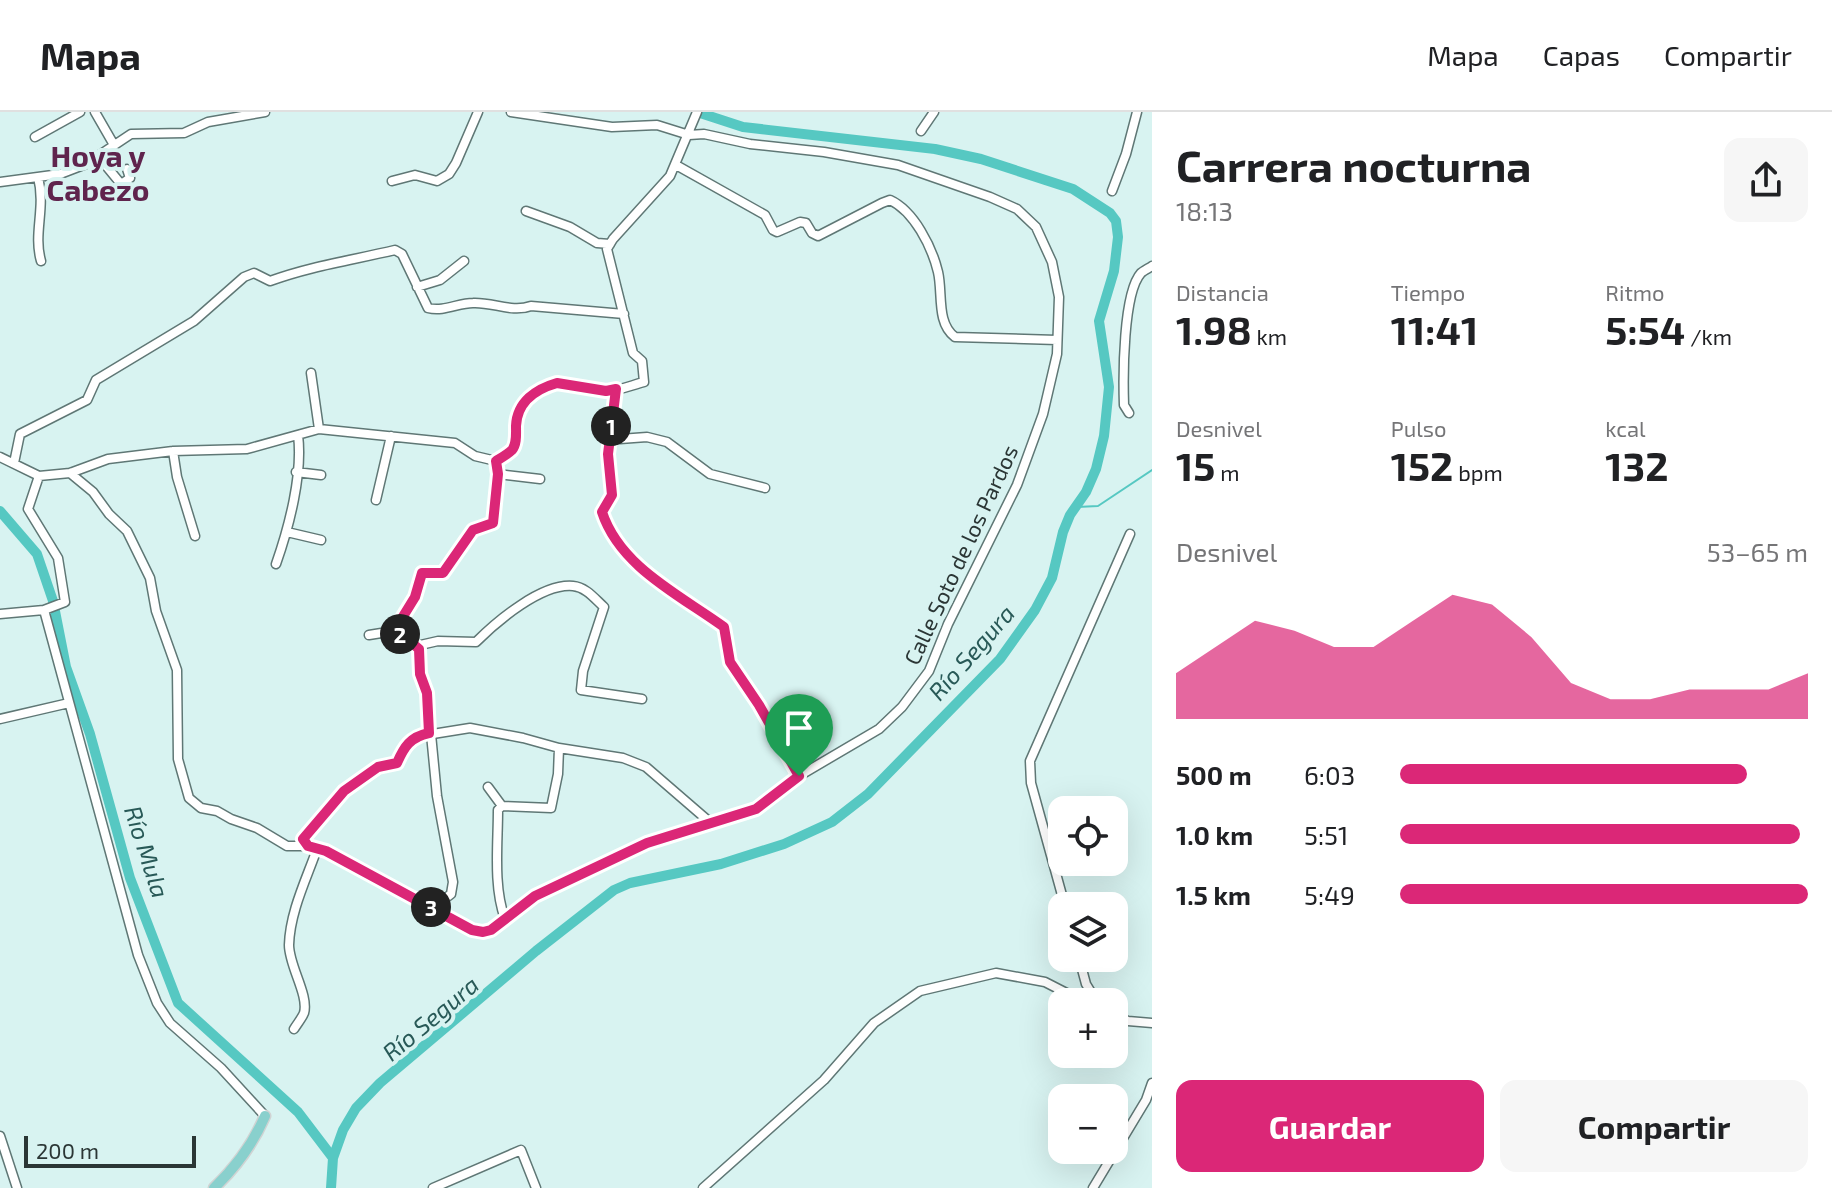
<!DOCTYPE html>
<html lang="es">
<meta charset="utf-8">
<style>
:root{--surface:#fff;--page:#f6f6f6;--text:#202124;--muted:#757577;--line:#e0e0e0;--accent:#db2777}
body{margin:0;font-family:"Exo 2",sans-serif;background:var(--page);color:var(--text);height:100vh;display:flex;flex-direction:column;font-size:30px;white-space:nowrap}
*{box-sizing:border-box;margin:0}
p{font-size:26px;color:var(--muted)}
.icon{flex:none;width:44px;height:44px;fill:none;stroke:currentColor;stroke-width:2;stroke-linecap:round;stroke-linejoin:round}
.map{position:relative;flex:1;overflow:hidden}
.details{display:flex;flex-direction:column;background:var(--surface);width:680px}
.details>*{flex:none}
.controls{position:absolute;left:1048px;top:684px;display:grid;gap:16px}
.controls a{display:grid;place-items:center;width:80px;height:80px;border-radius:16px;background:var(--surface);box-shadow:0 8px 32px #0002;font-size:40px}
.scale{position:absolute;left:24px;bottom:20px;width:172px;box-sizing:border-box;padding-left:8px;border:4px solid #2b3635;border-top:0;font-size:22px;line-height:28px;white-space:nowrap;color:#2b3635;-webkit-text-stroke:6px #d8f3f1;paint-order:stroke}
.pin{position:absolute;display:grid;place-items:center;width:68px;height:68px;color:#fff;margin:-82px -34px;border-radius:50% 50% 50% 0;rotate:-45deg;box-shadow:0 0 8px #0007}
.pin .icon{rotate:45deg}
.km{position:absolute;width:40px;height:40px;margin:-20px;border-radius:50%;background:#222;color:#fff;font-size:22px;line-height:40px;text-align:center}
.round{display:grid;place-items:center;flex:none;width:84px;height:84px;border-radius:16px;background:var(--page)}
.summary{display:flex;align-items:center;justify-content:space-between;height:136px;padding:0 24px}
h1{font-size:44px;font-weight:700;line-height:60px}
.metrics{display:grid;grid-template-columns:repeat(3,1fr);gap:12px;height:136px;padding:8px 24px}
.metrics div{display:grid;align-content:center}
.metrics b{font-size:40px;font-weight:700}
.metrics small{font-size:22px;font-weight:400}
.metrics p{font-size:22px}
.chart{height:224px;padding:16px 24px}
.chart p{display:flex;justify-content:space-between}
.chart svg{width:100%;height:144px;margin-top:8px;fill:var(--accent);opacity:.7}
.action{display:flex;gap:16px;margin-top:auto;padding:16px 24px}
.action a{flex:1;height:92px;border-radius:16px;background:var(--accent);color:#fff;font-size:32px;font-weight:700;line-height:92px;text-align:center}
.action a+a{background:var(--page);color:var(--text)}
ul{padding:0 24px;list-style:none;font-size:26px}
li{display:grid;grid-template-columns:128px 96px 1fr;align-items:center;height:60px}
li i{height:20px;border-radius:10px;background:var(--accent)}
header{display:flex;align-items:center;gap:48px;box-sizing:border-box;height:112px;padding:0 40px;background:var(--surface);border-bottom:2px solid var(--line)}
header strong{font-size:38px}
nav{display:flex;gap:44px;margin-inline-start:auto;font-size:28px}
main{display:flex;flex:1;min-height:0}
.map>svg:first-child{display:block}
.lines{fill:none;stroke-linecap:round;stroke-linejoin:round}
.stream{stroke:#56c8c2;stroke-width:2}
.river{stroke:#56c8c2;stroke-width:10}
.minor-casing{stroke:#5f7775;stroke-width:11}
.major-casing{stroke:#d0d3d3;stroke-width:13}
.minor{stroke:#fff;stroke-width:8}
.major{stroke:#89d0cd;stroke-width:10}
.route-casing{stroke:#fff;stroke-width:16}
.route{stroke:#db2777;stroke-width:10}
.labels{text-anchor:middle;stroke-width:8;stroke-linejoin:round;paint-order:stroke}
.street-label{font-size:22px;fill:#2b3635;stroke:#d8f3f1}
.water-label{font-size:24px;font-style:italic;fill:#285957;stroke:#d8f3f1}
.district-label{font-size:30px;font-weight:bold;fill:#5f244d;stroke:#d8f3f1}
</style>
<header>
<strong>Mapa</strong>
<nav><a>Mapa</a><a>Capas</a><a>Compartir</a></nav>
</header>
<main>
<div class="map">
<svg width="1152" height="1076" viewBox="0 0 1152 1076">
<rect width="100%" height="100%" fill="#d8f3f1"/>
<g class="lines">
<path class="stream" d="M1077,395L1098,394L1152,358"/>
<path class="river" d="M0,399L37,442L53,489L66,555L90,622L130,766L178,891L298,1000L333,1046
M331,1076L333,1046L343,1018L356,996L380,971L536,839L614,778L630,771L721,752L784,732L832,710L868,682L1000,547L1035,498L1052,466L1063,420L1070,403L1086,380L1096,357L1104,324L1109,275L1099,209L1114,159L1118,125L1116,109L1110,101L1073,77L981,47L935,37L743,15L697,0"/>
<g class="minor-casing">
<path id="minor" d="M95,0L114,33
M921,19L934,0
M35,25L80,0
M98,44L121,72L130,66L127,57
M676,53L765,103L773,118L777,120L800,110L806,111L812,121L818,124L882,91L890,88C914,99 932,135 938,160C943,181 936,211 955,225L1057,228
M38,65C46,96 33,121 41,149
M392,69L415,63L437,69L449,62L456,51L478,0
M0,70L60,62L86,52L131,22L184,21L208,10L265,0
M1112,79L1126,42L1137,0
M526,99L570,115L597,131L610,132
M417,175L440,168L464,149
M311,261L319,317
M616,277L608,342L612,383L602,400C620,455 680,484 724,515L730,550L759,593L799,664
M1129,301L1124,293C1123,264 1123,181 1141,161C1143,159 1149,156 1152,154
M620,327L647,325L667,330L710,362L765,376
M173,339L177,365L195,424
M0,345L39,364L70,361L108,347L173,339L247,337L319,317L455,331L475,344L496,349C501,346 508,343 512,338C523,326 512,304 524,290C549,258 576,280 606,279C619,279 632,273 644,270L642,249L633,241L607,137L613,127L670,64L697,0
M14,351L20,322L87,288L96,268L194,209L244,165L254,161L270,169C311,154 353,148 395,138L402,142L428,196C444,200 458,191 473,191C493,190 512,201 531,194L624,202
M296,360L321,363
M70,361L93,380L109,402L127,419L150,466L156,499L177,558L178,647L189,686L201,696L217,699L231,707L257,716L287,734H308L326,739L472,818H491L535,784L647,731L756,697L799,664L879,617L902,595L929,559L948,512L1017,373L1043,302L1057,242L1059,185L1052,150L1036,115L1017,97L990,85L898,53L824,40L750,32L704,22L689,23L657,13L612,15L511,0
M498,362L540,367
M376,388L391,324
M287,420L321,428
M276,452C289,415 303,362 298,323
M44,498L138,843L157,891L170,911L221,956L265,1004
M0,502L44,498L65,490L58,446L28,397L39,364
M369,523L400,518
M416,534L438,529L476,530C497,509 542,471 573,474C586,475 595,487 604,495L583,559L581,578L642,587
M0,607L69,591
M559,636L623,646L646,655L712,712
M488,675L502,694
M308,734L303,727L344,679L378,655L397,651L404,635L414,625L470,616L523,626L559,636L558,662L551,696L502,694L498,698C498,733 493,774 505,807
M1065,794L1031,671L1030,649L1130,422
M433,796L451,782L453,770L437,684L427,581L420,562L419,537L400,521L399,511L415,485L422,461H443L473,418L493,411L498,362L496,349
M1079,846L1086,872L1097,890
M1114,903L1128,909L1152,911
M294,917C297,912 302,906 304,901C309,883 289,854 289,833C290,800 306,768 317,737
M0,1024L17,1076
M433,1076L521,1038L536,1076
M703,1076L824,968L874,911L920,879L996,861L1045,870L1084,890
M1093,1076L1146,988L1152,971"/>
</g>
<g class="major-casing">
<path id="major" d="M214,1076C236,1055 253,1032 265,1004"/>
</g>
<use href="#minor" class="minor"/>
<use href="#major" class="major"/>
</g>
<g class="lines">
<g class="route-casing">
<path id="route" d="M557,271L606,279L616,277L608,342L612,383L602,400C620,455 680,483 724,515L730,550L759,593L799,664L756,697L647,731L535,784L491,818L483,820L472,818L326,739L308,734L303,727L344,679L378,655L397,651C404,635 410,625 429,621L427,581L420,562L419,537L400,521L399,511L415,485L422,461H443L473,418L493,411L498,362L496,349C501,346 508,342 512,338C517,332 516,322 516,314C517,290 536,277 557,271Z"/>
</g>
<use href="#route" class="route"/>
</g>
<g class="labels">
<g class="street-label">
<text transform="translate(961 443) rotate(-65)" y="8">Calle Soto de los Pardos</text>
</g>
<g class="water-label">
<text transform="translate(972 541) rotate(-49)" y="8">Río Segura</text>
<text transform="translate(146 740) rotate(72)" y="8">Río Mula</text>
<text transform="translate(431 907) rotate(-40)" y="8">Río Segura</text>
</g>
<g class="district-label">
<text x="98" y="55">Hoya y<tspan x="98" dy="34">Cabezo</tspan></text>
</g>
</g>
</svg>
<div class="controls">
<a><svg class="icon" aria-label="locate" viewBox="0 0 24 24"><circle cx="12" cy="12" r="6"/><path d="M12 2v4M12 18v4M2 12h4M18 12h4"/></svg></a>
<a><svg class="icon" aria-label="layers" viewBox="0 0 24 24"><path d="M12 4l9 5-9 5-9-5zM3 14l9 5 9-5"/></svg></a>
<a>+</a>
<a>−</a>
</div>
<div class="scale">200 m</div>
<div class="pin" style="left:799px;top:664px;background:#1e9e55"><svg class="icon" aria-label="arrive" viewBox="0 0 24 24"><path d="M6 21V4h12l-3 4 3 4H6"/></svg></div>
<b class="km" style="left:611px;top:314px">1</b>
<b class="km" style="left:400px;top:522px">2</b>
<b class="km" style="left:431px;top:795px">3</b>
</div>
<section class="details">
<div class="summary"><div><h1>Carrera nocturna</h1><p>18:13</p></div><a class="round"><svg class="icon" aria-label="share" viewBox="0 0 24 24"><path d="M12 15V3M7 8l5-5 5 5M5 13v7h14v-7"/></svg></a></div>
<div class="metrics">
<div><p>Distancia</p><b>1.98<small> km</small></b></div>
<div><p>Tiempo</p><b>11:41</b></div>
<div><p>Ritmo</p><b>5:54<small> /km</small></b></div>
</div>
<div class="metrics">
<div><p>Desnivel</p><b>15<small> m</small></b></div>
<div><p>Pulso</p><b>152<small> bpm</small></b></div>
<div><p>kcal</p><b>132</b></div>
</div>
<div class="chart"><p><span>Desnivel</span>53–65 m</p>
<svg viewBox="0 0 160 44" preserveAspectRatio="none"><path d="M0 44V30L10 22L20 14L30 17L40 22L50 22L60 14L70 6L80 9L90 19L100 33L110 38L120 38L130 35L140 35L150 35L160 30V44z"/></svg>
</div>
<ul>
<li><b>500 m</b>6:03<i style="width:85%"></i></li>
<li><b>1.0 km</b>5:51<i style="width:98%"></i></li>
<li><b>1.5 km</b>5:49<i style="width:100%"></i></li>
</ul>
<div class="action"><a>Guardar</a><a>Compartir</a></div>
</section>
</main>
